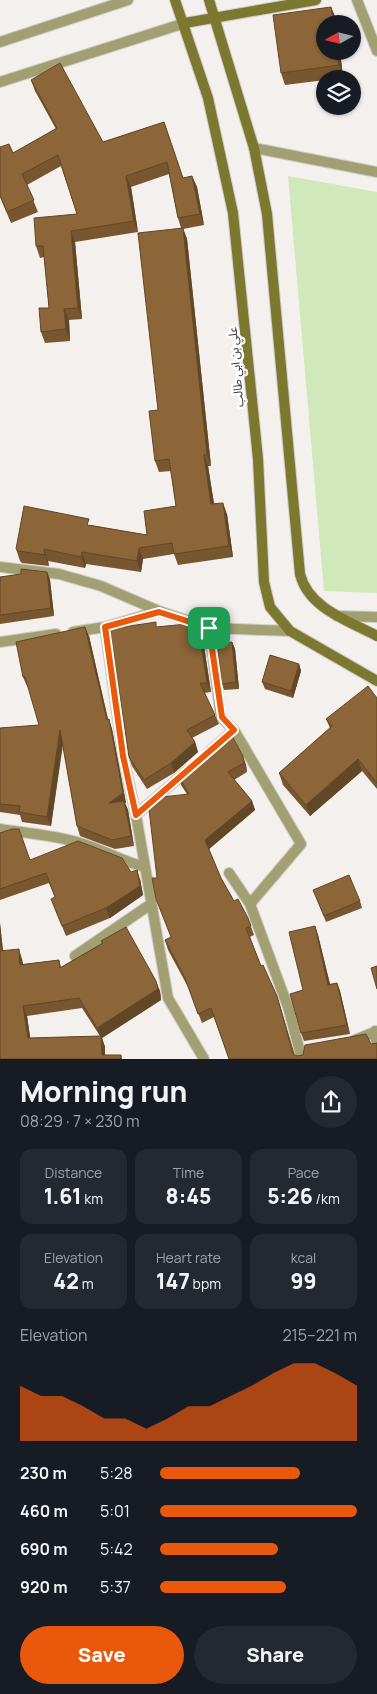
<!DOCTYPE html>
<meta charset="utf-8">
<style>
:root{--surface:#171b24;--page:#242831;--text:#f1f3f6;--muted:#9ea1a6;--accent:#ea580c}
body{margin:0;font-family:Manrope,"Noto Sans Arabic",sans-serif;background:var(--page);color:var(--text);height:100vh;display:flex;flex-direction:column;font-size:19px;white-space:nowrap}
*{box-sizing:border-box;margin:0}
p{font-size:16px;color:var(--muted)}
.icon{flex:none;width:28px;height:28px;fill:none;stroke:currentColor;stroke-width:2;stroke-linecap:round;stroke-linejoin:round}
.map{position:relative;height:1059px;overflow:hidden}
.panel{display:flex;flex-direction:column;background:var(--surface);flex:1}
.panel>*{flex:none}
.needle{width:32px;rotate:262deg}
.buttons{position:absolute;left:316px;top:15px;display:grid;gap:10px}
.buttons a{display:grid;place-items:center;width:45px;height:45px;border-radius:50%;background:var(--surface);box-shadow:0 1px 4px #0004;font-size:25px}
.pin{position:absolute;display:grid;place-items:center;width:42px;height:42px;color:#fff;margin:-21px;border-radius:10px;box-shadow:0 2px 8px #0006}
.round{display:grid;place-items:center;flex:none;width:52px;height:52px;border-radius:26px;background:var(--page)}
.head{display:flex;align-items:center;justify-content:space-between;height:85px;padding:0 20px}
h1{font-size:28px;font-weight:800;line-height:38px}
.metrics{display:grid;grid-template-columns:repeat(3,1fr);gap:8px;height:85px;padding:5px 20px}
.metrics div{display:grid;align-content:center;border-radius:12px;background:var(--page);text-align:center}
.metrics b{font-size:21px;font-weight:800}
.metrics small{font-size:14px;font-weight:400}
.metrics p{font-size:14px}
.chart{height:140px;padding:10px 20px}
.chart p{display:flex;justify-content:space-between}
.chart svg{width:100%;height:90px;margin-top:5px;fill:var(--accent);opacity:.7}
.button{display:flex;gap:10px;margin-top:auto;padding:10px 20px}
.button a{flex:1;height:58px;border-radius:30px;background:var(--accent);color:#fff;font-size:20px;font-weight:800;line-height:58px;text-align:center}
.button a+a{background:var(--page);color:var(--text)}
ul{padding:0 20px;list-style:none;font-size:16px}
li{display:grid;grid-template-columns:80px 60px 1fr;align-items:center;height:38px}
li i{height:12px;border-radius:6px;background:var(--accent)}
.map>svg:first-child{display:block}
.green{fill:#d0e8ba}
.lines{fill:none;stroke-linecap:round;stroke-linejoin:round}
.minor-casing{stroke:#cfccc9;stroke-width:12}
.tertiary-casing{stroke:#cfccc9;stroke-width:12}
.secondary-casing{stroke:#cfccc9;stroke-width:12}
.minor{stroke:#a2a072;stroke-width:10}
.tertiary{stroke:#a2a072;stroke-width:10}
.secondary{stroke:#7d782f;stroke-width:10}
.wall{fill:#785730;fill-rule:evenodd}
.shaded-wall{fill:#624727}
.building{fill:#8c6538;stroke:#624727}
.route-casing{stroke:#fff;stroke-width:10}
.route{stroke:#ea580c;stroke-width:6}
.labels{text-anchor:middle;stroke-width:5;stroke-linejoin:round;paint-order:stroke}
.street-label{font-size:12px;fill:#3c3a39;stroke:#fff}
</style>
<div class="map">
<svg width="377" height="1059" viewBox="0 0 377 1059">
<rect width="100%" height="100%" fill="#f4f0ed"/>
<path class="green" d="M288,176L377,192V593L324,591Z"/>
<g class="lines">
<g class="minor-casing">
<path id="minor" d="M357,0L377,51
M254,148L377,172
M0,567L59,574L101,586L159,611
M337,616L377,617
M105,627L123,756L136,815L168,998L204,1059
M73,632L105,627L159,611L209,628L290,631
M0,642L56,634
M234,730L301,844L250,904
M209,752L234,730L221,717L209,628
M136,815L188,770
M0,829C25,833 52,835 77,842C101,848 120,861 145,867
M229,873L250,904L288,1007L302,1059
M75,956L151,904
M375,1031L377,1047
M355,1040L377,1031"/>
</g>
<g class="tertiary-casing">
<path id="tertiary" d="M0,42L128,0
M0,82L185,23"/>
</g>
<g class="secondary-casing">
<path id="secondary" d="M175,0L208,98L233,213L258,459L264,582L270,607L290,631L377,681
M209,0L254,148L267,214L300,574C308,608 349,621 377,636
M185,23L316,0"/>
</g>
<use href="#minor" class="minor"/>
<use href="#tertiary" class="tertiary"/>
<use href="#secondary" class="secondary"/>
</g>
<path class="wall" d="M331,7L336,19L343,77L325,79V80L285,85L281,73Z
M31,80L103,142L164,122L183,178L192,176L197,187L204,225L183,229L187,239L211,466H208L214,504L227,514L233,557L178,565L174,554L143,559L141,572L86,564L85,568L48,561L49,566L22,563L20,561L16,549L91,525L147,535L176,506L171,471L159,472L155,461L158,410L181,228L178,218L169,174L131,187L138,232L75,242L82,319L69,320L70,341L45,343L41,332L49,308L44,257L40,258L36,246L77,214L61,166L27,185L38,212L11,223L0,197V147L13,153L56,129L35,91Z
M47,572L50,580L54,616L0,624V577Z
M198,623L202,633L211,692L204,693L215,715L219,724L192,738L195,742L198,752L174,773L147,789L132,766L129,757L157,627Z
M89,636L108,719L112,729L126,803H125L128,810L134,846L115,849L80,836L77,826L63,745L51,826L22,822L20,815L0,812V728L39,725L28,686H27L23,677Z
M232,642L235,649L239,689L224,690L222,684Z
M299,664L301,671L293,698L265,689L262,682Z
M377,698V789L362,771L310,816L283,785L279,773L330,728L326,719Z
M232,736L246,765L247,772L234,780L252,801L255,810L209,849L221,878L234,901L248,918L254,935L250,937L261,966L277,996L294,1055L297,1056L377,1059H229L214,1017L202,1023L188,987L168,950L165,940L171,937L157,878L187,794L181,785L178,775Z
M0,833L30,860L131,872L140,879L143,895L110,918L66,936L55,909V897L49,883L0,900Z
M316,897L360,901L362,908L326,922Z
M0,923L3,950L22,959L23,964L59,960L61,967L102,944L101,941L160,991L161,1000L102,1038L105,1047V1055H121L122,1059H0ZM82,1008L100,1036L30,1038L27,1016Z
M315,926L318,935L330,984L337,983L340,991L350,1034L304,1041L301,1033L303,990Z"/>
<path class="shaded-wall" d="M331,7L336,19V24H334Z
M337,51H340L343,77L339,65Z
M126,176L131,187L138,232L134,221Z
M192,176L197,187L204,225L200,214Z
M183,228L187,239L211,466L207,454Z
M71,231L75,242L82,319L78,308Z
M64,309L69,320L70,341L66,329Z
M204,455L208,466L216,516L211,504Z
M223,503L227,514L233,557L229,546Z
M139,548L143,559L141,572L137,561Z
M44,549L48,561L49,566L45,555Z
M82,552L86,564L85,568L81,557Z
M47,572L50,580L54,616L51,608Z
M198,623L202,633L211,692L207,683Z
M85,627L89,636L110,729L107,720Z
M232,642L235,649L239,689L236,682Z
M299,664L301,671L293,698L291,691Z
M109,719L112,729L126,803H125L128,810L134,846L131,836L109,803Z
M60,730L63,740L51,826L47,817Z
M195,742L198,752L174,773L171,763Z
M243,756L246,765L247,772L244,763Z
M358,759L362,771L310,816L306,805Z
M252,801L255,810L208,850L205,840Z
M137,870L140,879L143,895L110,918L106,908Z
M0,923L3,953L0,944Z
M315,926L318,935L332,993L328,985Z
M19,949L22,959L24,975L20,965Z
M156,981L160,991L161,1000L102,1038L105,1047V1059L102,1055L101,1038L97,1028Z
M337,983L340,991L350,1034L347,1025Z
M277,996L280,1005L296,1059H295Z
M23,1006L27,1016L32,1049L28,1038Z"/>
<path class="building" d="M331,7L334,24H325V51H337L339,65L281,73L273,15Z
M60,63L103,142L164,122L183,178L192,176L200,214L178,218L167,162L126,176L134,221L71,231L78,308L64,309L66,329L41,332L39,308H49L43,246H36L34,218L77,214L58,155L22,174L34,200L7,212L0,195V147L9,144L13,153L57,128L31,80Z
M183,228L207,454L204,455L211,504L223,503L229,546L174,554L172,543L139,548L137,561L82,552L81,557L44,549L45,555L18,551L16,549L24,506L89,519L87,525L147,535L144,511L176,506L169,459L155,461L149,411L158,410L138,233Z
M21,569L47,572L51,608L0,615V577L21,574Z
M156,622V627L198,623L207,683H200L215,715L187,730L195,742L171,763L144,780L129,757L110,629Z
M85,627L107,720L109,719L123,793L109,803L124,801L131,836L112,840L77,826L60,730L47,817L19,812L20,806L0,804V728L39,725L25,677H23L16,642Z
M232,642L236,682L222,684L217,644Z
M270,655L299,664L291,691L262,682Z
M368,686L377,698V783L358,759L306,805L279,773L332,726L326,719Z
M232,736L243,756L244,763L228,772L252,801L205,840L221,878L234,901L238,899L248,918L251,926L246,928L261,966L263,965L277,996L293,1054L297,1056L303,1055L305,1045L366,1034L371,1044L377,1043V1059H229L211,1008L198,1014L185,978L165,940L171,937L156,899L152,878H157L148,801L152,798L189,794L178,775L208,750Z
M12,829H19L30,860L78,841L122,858L131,872L137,870L140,886L106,908L62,926L51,899L55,897L46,873L0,889V833Z
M349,875L360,901L324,916L313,890Z
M315,926L328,985L337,983L347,1025L301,1033L290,994L303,990L289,932Z
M126,927L156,981L158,989L97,1028L79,998L23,1006L28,1038L101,1036L102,1055H121V1059H0V951L19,949L20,965L59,960L60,968L103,943L101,941Z
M377,966V989L371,968Z"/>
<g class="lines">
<g class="route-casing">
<path id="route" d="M159,612L209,628L222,717L234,730L136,815L123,756L105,627Z"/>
</g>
<use href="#route" class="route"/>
</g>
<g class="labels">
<g class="street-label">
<text transform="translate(236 367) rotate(-95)" y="4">علي بن ابي طالب</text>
</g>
</g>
</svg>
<div class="buttons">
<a><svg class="needle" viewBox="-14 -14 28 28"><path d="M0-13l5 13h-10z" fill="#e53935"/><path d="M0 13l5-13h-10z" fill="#9ea1a6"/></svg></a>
<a><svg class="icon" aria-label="layers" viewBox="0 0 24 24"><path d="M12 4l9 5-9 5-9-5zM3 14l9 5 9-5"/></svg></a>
</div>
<div class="pin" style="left:209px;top:628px;background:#1e9e55"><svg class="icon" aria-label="arrive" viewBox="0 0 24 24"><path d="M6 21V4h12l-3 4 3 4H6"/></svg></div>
</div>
<section class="panel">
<div class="head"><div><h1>Morning run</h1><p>08:29 · 7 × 230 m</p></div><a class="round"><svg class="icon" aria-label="share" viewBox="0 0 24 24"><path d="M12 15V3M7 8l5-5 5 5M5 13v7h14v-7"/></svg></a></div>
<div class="metrics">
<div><p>Distance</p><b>1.61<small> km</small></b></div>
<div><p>Time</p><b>8:45</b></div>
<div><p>Pace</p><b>5:26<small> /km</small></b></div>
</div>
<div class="metrics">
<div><p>Elevation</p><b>42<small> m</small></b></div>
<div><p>Heart rate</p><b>147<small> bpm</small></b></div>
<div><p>kcal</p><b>99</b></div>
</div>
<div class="chart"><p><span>Elevation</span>215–221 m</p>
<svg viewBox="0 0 160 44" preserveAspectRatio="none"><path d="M0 44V17L10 22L20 22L30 27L40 33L50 33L60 38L70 33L80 27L90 27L100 22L110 17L120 11L130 6L140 6L150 11L160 17V44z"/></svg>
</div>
<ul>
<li><b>230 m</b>5:28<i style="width:71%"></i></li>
<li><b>460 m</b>5:01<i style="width:100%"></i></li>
<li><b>690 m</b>5:42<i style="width:60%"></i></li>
<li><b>920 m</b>5:37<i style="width:64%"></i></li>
</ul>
<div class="button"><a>Save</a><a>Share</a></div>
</section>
